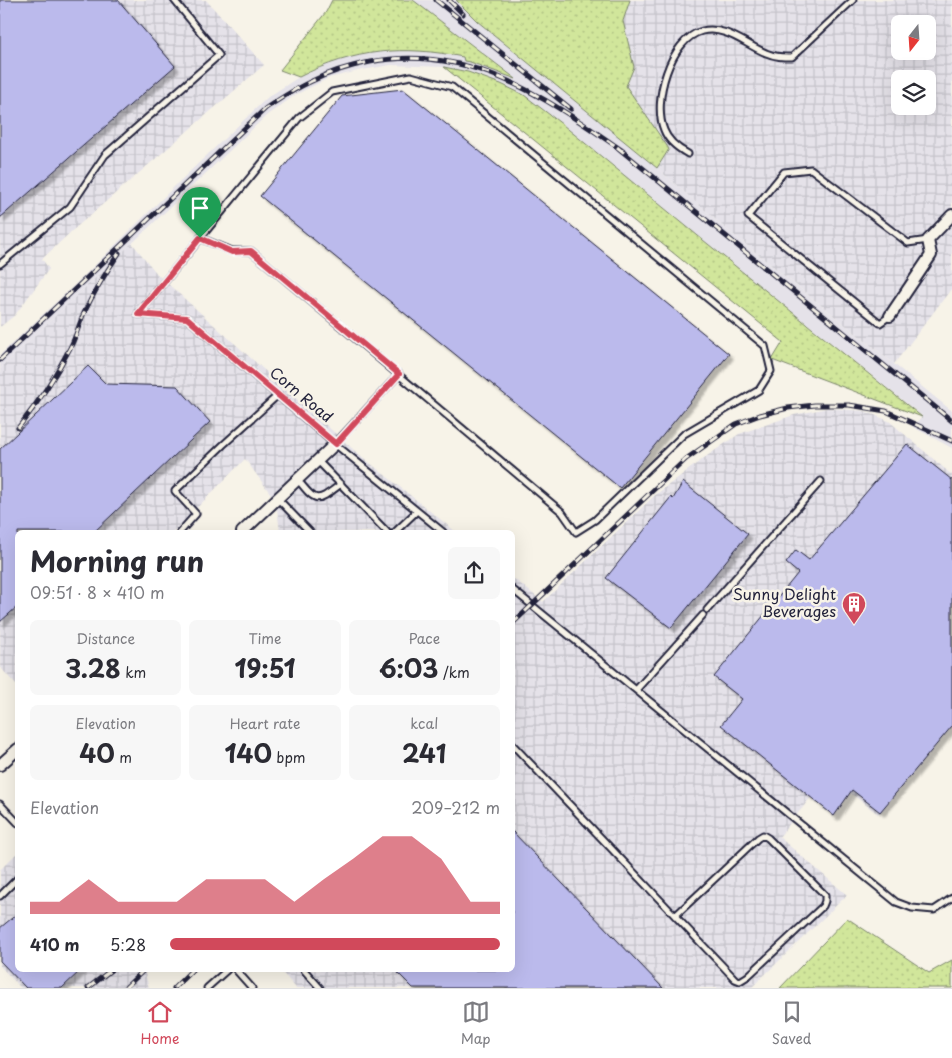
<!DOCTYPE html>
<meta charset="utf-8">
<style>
:root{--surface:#fff;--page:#f7f7f7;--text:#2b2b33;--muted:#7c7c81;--line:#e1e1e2;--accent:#d1495b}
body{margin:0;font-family:"Playpen Sans",sans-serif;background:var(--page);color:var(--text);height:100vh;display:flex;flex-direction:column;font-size:19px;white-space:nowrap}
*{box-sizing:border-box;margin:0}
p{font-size:16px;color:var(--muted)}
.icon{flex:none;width:28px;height:28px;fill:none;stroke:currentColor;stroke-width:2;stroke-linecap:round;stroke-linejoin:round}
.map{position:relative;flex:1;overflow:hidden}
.side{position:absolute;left:15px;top:530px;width:500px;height:442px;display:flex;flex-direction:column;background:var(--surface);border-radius:8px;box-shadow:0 5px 20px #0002}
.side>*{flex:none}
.needle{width:32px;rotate:197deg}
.buttons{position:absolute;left:891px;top:15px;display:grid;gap:10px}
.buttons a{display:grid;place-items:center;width:45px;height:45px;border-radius:8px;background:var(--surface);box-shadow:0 5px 20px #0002;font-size:25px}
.pin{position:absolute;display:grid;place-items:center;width:42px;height:42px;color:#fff;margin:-51px -21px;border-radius:50% 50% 50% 0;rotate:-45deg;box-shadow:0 0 5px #0007}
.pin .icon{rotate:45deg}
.round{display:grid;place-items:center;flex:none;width:52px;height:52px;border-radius:8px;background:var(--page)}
.head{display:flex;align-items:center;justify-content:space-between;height:85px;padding:0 15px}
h1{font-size:28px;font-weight:700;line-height:38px}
.figures{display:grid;grid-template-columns:repeat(3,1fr);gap:8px;height:85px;padding:5px 15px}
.figures div{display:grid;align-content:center;border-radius:8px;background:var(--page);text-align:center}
.figures b{font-size:25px;font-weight:700}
.figures small{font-size:14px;font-weight:400}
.figures p{font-size:14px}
.chart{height:140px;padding:10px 15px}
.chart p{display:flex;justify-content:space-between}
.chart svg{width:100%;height:90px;margin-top:5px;fill:var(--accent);opacity:.7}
ul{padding:0 15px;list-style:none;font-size:16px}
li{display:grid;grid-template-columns:80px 60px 1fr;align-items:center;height:38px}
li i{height:12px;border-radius:6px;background:var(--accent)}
.menu{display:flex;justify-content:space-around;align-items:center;height:70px;border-top:1px solid var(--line);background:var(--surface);font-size:14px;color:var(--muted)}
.menu a{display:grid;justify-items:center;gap:2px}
.menu .current{color:var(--accent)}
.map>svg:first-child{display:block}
.built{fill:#e5e2e9}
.industrial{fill:url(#industrial-grid);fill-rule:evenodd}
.grass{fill:url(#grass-dots);stroke:#7a846b}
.building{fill:#bbbaec;stroke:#22223b;filter:url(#shadow)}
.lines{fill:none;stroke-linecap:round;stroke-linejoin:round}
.service-casing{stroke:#22223b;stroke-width:9}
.minor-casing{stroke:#22223b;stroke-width:14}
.service{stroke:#f7f3e8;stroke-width:5}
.minor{stroke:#f7f3e8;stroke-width:10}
.rail-casing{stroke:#22223b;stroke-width:5}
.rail{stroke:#f7f3e8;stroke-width:3;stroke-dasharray:9;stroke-linecap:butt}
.route-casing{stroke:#fff;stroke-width:10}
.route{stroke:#d1495b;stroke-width:6}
.labels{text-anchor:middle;stroke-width:5;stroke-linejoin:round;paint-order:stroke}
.street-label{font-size:15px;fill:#22223b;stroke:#f7f3e8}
.poi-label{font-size:15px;fill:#22223b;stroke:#f7f3e8;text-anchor:end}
</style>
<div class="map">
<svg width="952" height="988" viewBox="0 0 952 988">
<defs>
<pattern id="industrial-grid" width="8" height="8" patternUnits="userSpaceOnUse" patternTransform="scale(1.25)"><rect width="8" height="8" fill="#e5e2e9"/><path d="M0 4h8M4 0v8" fill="none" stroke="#c4c2c9"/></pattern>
<pattern id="grass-dots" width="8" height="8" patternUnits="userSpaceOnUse" patternTransform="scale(1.25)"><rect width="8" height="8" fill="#d1e69b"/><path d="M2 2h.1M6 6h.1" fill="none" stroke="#b3c586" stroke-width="1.8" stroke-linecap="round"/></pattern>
<filter id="shadow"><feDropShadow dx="4.5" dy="4.5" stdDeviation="1" flood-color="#0004"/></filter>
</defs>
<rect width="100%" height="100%" fill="#f7f3e8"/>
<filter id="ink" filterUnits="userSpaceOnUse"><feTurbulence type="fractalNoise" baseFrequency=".02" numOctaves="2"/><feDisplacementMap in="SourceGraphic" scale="10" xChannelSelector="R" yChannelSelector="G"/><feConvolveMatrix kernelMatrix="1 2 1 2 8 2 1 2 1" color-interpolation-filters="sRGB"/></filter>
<g filter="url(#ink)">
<path class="built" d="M413,0H456L477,21L657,168L723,226L952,411V448L913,427L922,416L703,240L563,125L524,95L501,84L468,72L444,67L391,65L362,70L329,78L297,94L267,115L0,369V355L81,279L181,180L268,97L299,77L335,61L368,53L411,49L437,52L463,57L465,61L514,77Z"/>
<path class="industrial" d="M0,0H206L264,65L73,230L42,259L49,269L15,315L0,327Z
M630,0H952V288L894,364L723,226L657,168L669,149L625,86L623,21ZM900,24H928V51H900ZM900,79H928V106H900Z
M132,243L158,275L355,451L456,532H280L276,501L245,459L173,532H18L17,686L0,667V369Z
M827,408L865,411L889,421L952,475V725L878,814L849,792L832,815L811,797L779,837L847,895L751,988H296L280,970H512L513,578L543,602L654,496L704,458L739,434L794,415Z
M17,853L18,970H144L149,988H21L0,966V870Z"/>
<path class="grass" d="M332,0H413L516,79L470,62L464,61L463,57C404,45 354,49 299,77L280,70L326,12Z
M456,0H630L623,21L634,67L626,86L669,149L657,168L477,21Z
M444,67L468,72L501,84L524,95L563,125L703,240L922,417L772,360L783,342Z
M847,918L929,973L952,960V988H780Z"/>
<path class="building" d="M0,0H118L175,66L0,218Z
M403,89L729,354L620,488L260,196L342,96Z
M88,366L106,384L177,386L210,422L94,532H18V606L0,622V449Z
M907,444L952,480V726L880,812L852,790L834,816L721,725L742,699L714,677L798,573L786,563L796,550L809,560Z
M683,482L748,534L671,628L606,578L671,497L673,499Z
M512,831L663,988H413L395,970H512Z
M18,913V970H81L62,988H26L0,961V928Z"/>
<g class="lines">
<g class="service-casing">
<path id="service" d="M688,154C677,148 668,141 664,130C652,102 670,39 702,31C725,25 746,45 766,53C775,57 783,57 792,57L853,0
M0,264L70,207L105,155L219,55L174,0
M138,314L299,118L332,92L411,76L452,87L765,346L771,371L759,390L684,434L595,520L576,532L562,512L251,251H232L200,238
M138,314L187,318L335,444L443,532
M890,316L880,323L748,216L784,172L811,169L908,243L928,240
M335,444L399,374
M318,461L387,532
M298,480C317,504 317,502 341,484
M278,499L310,532
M180,532L196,514L175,491L223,445L278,395
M395,532L417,511
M512,589L896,902L912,908L934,910L952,898
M707,610L821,481
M636,690L703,615
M512,744L735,979L740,981L748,976L823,906L825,901V895L768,838L763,835L758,838L675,916
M0,804L18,823
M0,896L18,878
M236,970L252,988
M304,970L320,988
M207,988L227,970"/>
</g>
<g class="minor-casing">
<path id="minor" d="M890,316L931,255L928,240L952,215
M242,532L335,444
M0,765L18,749"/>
</g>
<use href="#service" class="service"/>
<use href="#minor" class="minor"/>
<g class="rail-casing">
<path id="rail" d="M436,0L571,109
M449,0L463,14
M617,147L952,421
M0,360L266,108C281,98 296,88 312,81C330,72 350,66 370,62C469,43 546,98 623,151
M18,428C38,403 55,377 70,348C76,337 79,324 84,313C94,292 106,272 119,253
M512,624L686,459L736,424L760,415L788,408L815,405H849L886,411L952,441
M88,988L111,970
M125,988L144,970
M174,988L192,970"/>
</g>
<use href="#rail" class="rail"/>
</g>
</g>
<g class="lines" filter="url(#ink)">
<g class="route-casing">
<path id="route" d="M200,238L232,252L251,251L399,374L336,444L187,318L138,314Z"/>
</g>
<use href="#route" class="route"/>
</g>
<defs>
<g id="building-pin" transform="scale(1.25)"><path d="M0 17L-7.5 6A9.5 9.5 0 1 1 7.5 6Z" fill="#d1495b" stroke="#f7f3e8"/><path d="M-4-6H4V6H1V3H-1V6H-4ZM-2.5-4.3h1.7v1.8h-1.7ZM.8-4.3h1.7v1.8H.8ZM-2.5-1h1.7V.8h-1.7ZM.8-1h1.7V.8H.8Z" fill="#fff"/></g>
</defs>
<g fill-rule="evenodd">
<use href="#building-pin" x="854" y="604"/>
</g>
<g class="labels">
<g class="street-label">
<text transform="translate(301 395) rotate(40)" y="5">Corn Road</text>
</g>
<g class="poi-label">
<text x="836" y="600">Sunny Delight<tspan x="836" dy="17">Beverages</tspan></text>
</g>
</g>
</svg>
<div class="buttons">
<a><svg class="needle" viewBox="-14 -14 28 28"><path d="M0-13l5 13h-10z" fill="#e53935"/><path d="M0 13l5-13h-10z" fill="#7c7c81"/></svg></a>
<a><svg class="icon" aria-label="layers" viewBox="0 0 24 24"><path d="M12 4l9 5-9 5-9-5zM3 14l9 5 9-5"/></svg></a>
</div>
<div class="pin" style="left:200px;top:238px;background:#1e9e55"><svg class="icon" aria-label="arrive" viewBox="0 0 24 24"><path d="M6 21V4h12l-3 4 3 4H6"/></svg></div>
<section class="side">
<div class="head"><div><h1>Morning run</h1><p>09:51 · 8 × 410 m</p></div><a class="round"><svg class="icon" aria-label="share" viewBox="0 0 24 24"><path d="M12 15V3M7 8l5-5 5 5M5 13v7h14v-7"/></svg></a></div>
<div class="figures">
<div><p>Distance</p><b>3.28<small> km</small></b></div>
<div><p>Time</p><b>19:51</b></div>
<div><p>Pace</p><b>6:03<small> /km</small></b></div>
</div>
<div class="figures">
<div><p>Elevation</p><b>40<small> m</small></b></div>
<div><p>Heart rate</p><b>140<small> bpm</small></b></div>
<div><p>kcal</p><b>241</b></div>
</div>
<div class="chart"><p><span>Elevation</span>209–212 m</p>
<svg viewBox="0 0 160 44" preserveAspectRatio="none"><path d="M0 44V38L10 38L20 27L30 38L40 38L50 38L60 27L70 27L80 27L90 38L100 27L110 17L120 6L130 6L140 17L150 38L160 38V44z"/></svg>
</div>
<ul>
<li><b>410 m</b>5:28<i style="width:100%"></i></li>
</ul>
</section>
</div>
<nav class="menu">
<a class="current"><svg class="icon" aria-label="home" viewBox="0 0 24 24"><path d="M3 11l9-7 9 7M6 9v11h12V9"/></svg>Home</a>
<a><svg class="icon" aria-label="map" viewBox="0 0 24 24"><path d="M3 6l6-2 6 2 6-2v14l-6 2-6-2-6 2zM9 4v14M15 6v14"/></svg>Map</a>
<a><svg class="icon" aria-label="saved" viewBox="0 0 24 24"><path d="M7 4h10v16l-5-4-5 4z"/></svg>Saved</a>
</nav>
